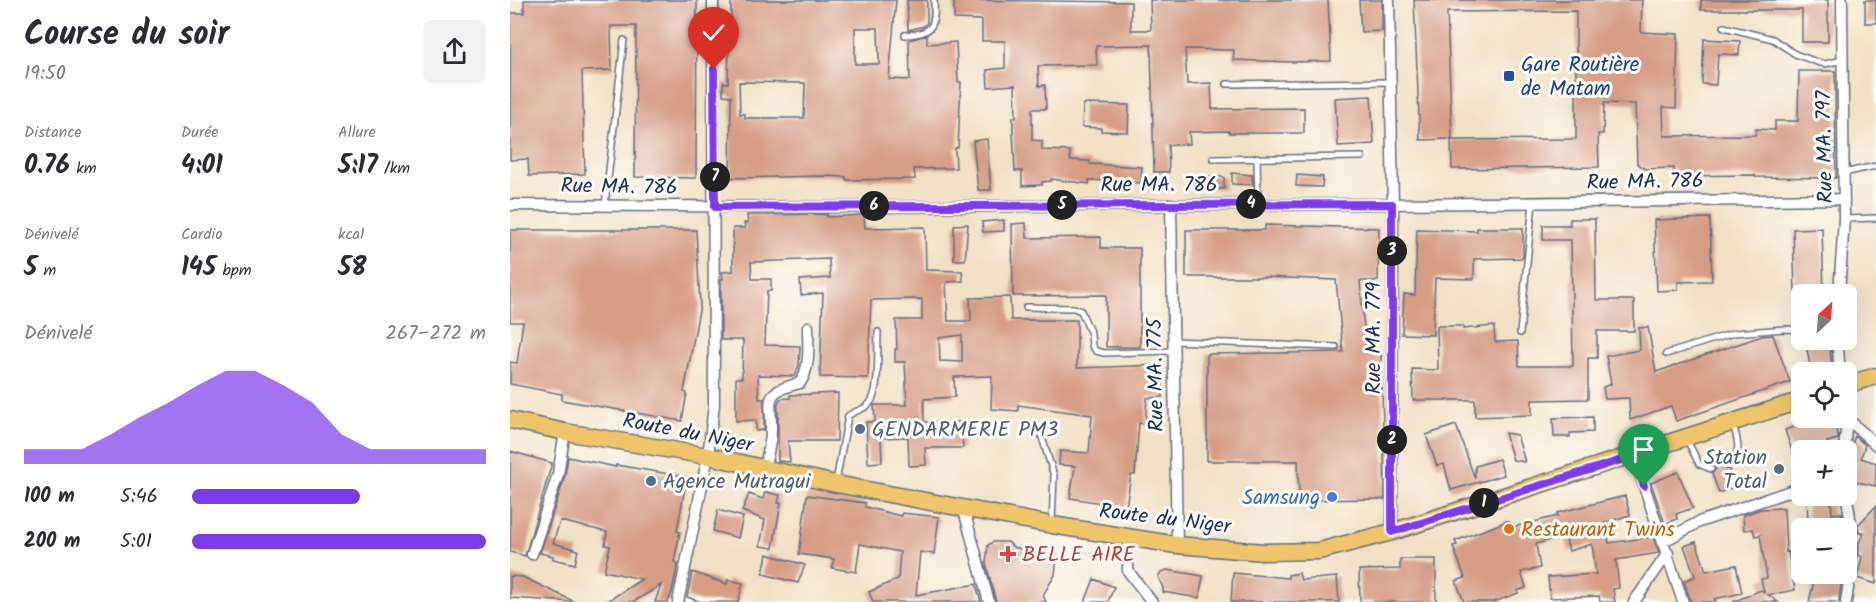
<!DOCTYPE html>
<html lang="fr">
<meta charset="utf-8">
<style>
:root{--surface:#fff;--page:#f2f2f3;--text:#2b2b33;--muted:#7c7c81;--accent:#7c3aed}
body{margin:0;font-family:Kalam,sans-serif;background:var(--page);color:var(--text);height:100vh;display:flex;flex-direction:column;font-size:22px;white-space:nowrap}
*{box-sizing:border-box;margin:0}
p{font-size:20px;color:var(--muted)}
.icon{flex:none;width:33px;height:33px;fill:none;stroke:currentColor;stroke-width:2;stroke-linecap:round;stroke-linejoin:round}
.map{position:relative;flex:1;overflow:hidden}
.details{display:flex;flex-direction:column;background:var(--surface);width:510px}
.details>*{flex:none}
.needle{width:39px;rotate:26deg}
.tools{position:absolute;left:1281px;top:284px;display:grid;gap:12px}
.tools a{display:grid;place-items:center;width:66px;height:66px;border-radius:9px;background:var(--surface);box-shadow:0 6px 24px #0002;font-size:30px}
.pin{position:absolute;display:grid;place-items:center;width:51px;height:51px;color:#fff;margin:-62px -26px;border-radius:50% 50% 50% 0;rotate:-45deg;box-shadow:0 0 6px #0007}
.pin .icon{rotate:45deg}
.km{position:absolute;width:30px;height:30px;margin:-15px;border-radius:50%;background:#222;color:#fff;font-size:16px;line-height:30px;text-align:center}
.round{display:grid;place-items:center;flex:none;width:63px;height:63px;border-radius:9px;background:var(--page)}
.head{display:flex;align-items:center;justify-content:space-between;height:102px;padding:0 24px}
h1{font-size:33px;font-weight:700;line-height:45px}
.stats{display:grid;grid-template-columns:repeat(3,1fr);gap:9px;height:102px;padding:6px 24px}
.stats div{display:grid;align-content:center}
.stats b{font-size:26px;font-weight:700}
.stats small{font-size:16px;font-weight:400}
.stats p{font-size:16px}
.chart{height:168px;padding:12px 24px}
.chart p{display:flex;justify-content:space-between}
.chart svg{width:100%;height:108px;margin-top:6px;fill:var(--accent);opacity:.7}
ul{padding:0 24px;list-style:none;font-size:20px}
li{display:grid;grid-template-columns:96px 72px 1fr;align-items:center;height:45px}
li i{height:15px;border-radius:8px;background:var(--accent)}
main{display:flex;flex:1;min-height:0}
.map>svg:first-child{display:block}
.building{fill:#d59d84;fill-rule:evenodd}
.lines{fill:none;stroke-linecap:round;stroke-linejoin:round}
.service-casing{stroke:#666d82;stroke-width:8}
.minor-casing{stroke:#666d82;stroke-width:13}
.primary-casing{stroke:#666d82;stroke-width:19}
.service{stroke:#fff;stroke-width:5}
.minor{stroke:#fff;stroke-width:10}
.primary{stroke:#eec569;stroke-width:16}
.route-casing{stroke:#fff;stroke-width:12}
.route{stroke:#7c3aed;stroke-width:8}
.transit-dot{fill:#1a4fb4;stroke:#fdfcf7;stroke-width:2}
.service-dot{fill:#5c6f8a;stroke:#fdfcf7;stroke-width:2}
.shop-dot{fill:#3f7fe0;stroke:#fdfcf7;stroke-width:2}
.food-dot{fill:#e8710a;stroke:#fdfcf7;stroke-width:2}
.health-dot{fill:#e0444e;stroke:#fdfcf7;stroke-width:2}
.labels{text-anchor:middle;stroke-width:6;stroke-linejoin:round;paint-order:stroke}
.transit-label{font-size:21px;fill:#164399;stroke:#fdfcf7;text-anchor:start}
.street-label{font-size:21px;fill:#1b2f5e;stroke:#fdfcf7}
.service-label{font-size:21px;fill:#4e5e75;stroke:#fdfcf7;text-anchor:start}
.shop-label{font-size:21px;fill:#366cbe;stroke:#fdfcf7;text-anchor:end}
.food-label{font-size:21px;fill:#c56008;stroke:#fdfcf7;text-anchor:start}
.health-label{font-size:21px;fill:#be3a42;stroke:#fdfcf7;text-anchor:start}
</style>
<main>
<section class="details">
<div class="head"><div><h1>Course du soir</h1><p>19:50</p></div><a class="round"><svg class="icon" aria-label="share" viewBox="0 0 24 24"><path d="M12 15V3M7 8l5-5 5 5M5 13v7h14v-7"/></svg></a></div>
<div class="stats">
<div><p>Distance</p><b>0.76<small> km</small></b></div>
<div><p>Durée</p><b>4:01</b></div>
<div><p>Allure</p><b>5:17<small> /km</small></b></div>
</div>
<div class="stats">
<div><p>Dénivelé</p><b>5<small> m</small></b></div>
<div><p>Cardio</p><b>145<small> bpm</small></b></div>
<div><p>kcal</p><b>58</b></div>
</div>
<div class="chart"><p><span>Dénivelé</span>267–272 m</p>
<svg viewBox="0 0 160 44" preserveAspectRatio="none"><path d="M0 44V38L10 38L20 38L30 32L40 25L50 19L60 12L70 6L80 6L90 12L100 19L110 32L120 38L130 38L140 38L150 38L160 38V44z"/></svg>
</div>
<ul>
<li><b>100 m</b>5:46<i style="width:57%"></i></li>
<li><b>200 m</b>5:01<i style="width:100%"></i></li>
</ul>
</section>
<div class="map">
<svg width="1366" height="602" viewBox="0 0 1366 602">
<rect width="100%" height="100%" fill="#fdfcf7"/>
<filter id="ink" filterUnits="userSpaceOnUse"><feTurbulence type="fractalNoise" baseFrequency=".0167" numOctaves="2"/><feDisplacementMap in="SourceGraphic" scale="12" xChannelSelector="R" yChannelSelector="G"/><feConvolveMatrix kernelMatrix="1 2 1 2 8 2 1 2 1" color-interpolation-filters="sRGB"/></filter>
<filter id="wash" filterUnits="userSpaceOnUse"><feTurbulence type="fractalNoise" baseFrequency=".008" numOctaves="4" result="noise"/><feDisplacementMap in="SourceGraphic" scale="24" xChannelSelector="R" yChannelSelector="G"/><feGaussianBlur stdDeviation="1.35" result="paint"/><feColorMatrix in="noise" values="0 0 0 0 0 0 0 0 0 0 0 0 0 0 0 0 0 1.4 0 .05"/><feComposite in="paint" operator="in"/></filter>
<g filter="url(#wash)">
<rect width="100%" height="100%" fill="#f0e1c4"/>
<g id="blocks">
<path class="building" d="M14,0H187L186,178L125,177L126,26H101L102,70L72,71L75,174L19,176L18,159L0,160V13H14Z
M221,0H386L379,79L400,80L399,40L417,35V44L446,42L448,82H451L448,148H445L446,168L404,169L405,179L336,180V177L314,176L220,178L221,96L213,95V83H218L219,40H221ZM345,28H368L369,64H345ZM229,82L295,83L294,118H235V114H230Z
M397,0H417V23L414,26L398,30Z
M444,0L621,2V30H641L640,0H818L821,61L780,62L723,60L724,50L675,49L677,84L701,83L702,109L794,108V133H719V131L679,132L680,144L658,145L659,172H644L641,45L586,46L587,65L528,66L529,86L535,85L536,109H522V140L532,141V150L560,151V160L580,161V164L632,167L631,183L579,180V184L541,179V181L532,182V185L512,186V171H505L503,132V117H506L505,85L478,87L477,70L495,68V41H472V20L444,19Z
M849,0H872V31L851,32Z
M904,0H1132L1131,32L1168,34L1166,108L1153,107L1154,136L1245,135L1246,129L1265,130V121H1288L1289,71H1325L1326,178L1245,177V175L1164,176V168L1135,169L1127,163L1125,104L1094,103L1093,134H1088L1089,167L942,169L941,140L1066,139V11L937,12L942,139L910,140Z
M1191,0H1318V42H1292V10H1191Z
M1355,0H1366V23H1355Z
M1194,39L1230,41L1229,55L1208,54L1206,85L1192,84Z
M861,96L864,144L828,146L825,98Z
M573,104L619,105L618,132L591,131V128L572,127Z
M477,139L481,190H468L463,141Z
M722,173L742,175L743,185L722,184Z
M787,175L813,177L812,187L786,186Z
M697,176L714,177V189L696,188Z
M317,214V217L354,215L355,228L415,227L416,270L452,271L453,281L437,282L436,284L438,321H461L460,298L500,297L501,320H567V368L652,365L653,397L637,398L635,424L629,423L625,475H621L616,507L560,498L565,466L549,465L550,451L579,453L582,415L508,405V411L481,409L482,376L444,377L445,397L414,399V421L416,422H451L453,448H415L416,465L399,466L398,437L371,438L372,462L358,463L356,422H365L364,405H397L395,362H385V349H387L386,320H412V301L411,299L361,300L358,378L310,377L313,293L291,295L290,280L320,278L319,259L241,262L242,279H261V291H257L255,345L290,346L289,365L285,376L248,375L249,399H254V430L246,431V420L226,421V378H232L233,340H211V279H213L212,272L223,271V228H235L234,223H238L237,215ZM452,335V362L430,361L429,338Z
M1200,218L1202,281L1168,282V290L1147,291L1144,220Z
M1060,219H1085L1086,300H1124V331H1087V358H1078V399L1022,400V415L965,417V400H903L902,369L928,370L927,326H953V329L984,326L985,342L1008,341L1009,366H1063L1061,240H1033V225H1060Z
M494,220V231L473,232L472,222Z
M516,223L517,238L591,237V248H630V347H596V295L503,296L502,224Z
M458,224L455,260H444V225Z
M755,225L869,228L868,281H850L856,352H871L875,499L789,500L788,461H697V354L833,352L826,280L754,277H676V230H755Z
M967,228H1013V258L964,259V279L925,278L923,335L892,334L894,294L905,295L907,229L967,231Z
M1312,228L1314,294H1285L1283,229Z
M0,230H186L190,305L174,392L177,393L172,421L52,400V394L0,384V362L7,363L13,322H0Z
M1138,327L1146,372L1252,336L1263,335L1280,382L1166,421L1161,406L1120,420L1119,398L1095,399L1093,387L1101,384L1096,356L1130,350L1129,328Z
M1319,340L1322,368L1301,371L1296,344Z
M328,393L327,441H278L280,462L268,461V404L270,399L280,398V395Z
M1083,417V432L1060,433V437H1044L1043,418Z
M1314,417H1322L1328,436V439L1317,442L1320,450H1292L1283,454L1275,430Z
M946,425L965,479V466L989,459L994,475L941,490L934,464L927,466L916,435Z
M995,433L1007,435L1015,462L1003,460Z
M1345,436L1355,445L1351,458L1366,463V486L1343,481L1347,459L1338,456Z
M0,451L42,463L15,556L0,552Z
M58,457L106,467V465L177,477L167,531L170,532L164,562L168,563L162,592L158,602H145L151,585L123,602H96L132,579L94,571L100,546L95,545L97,532L50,521L43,543L68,550L65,564L43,559V556L30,553L55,476Z
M1217,459L1214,466L1216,469L1220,470L1219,472L1224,487L1209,493L1202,474L1206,468L1201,464Z
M1168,472L1183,508L1166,514L1167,519L1155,524L1141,483Z
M255,492L270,495L268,503H271L263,548L250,546L255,520L232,511L239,494L253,499Z
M297,495L355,503V507L391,516L392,513L429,517L424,554L410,552L406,595L466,584L471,602H363L359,592L388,579L390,552L350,544L346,572L322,568L324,559L289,554Z
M1297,495H1321L1322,514L1332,513L1333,528H1302V525H1298Z
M1115,496L1120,515L1094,523L1099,543L1143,537L1149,553L1106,560L1109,588L1103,589L1105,602H1090L1089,596L1040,598L1038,577L1086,574L1082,544L1059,551L1055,536L1026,544L1030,568L1011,572L1016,588L1007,591L1008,593L984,602H954L946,581L955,578L943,546L947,545L945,541L998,521L1003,527L1048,516L1047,513Z
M1366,506V584L1347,578L1352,557L1349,555V543L1354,532L1349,533L1348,525Z
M1274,508L1276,552L1278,551L1285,590L1258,595L1268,602H1223L1251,590L1254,592L1251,579L1257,578L1250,535L1245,536L1243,529L1234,530L1233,515L1251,509Z
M208,510L233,517L228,538L203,531Z
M483,542H498L503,547L528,553L536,549L544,552L547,557L545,575L533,595L536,602H486L476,563L478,545Z
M1186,542L1196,571L1226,565L1232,593L1204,599L1206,602H1181L1174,581L1185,576L1174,546Z
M257,554L295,565L288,583L253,574Z
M890,559H926V602H850L849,570L890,569Z
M657,570L693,576L689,598L653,592V588L648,577L651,572Z
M182,572L217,584L218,580L233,583L228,602H191L177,597Z
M723,573L778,578V575L789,573L791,580L827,577L829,602H721Z
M1306,573H1332L1329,602H1299Z
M0,576L13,577L65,602L0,598Z
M584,579L604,587L598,602H575Z"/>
</g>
</g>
<g filter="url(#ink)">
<use href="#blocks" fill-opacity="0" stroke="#666d82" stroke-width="1.5"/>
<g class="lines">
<g class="service-casing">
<path id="service" d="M1214,27L1263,39L1285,54L1307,62L1315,64L1333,60
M395,35C424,33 425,27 424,0
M717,84L880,82
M747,157L748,204
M703,159L852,157
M1333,173L1366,166
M95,205L114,40
M1334,219L1366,218
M516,307L564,308L571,311L581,334L582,346L586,351L594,353L664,351
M1010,333L1023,202
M664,341L826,347
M1156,354L1224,333L1275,329L1292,330
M531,434L544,476L542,523
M1177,440L1189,464L1201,469
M1219,465C1233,454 1227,439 1223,423
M326,482L338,416C344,411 353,410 358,405C371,395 367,348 368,332"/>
</g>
<g class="minor-casing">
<path id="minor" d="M879,0L883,204L882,532
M661,204L667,545
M0,205L313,207L883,204L1334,199
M1329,294L1334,219L1332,0
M1327,339L1330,372
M1336,408L1340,421L1366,445
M1334,450L1336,429L1340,421
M1124,456L1173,602
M254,469C257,457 261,443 261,431C262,398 251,393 290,383C301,367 298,345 298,327
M1336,495C1345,534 1342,563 1336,602
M453,507L479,602
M619,538L618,571L642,602
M1154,541L1189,522L1292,487
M22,554L48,474L55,432
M168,602L198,456L204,405L203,0
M1124,602L1158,553"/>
</g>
<g class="primary-casing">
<path id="primary" d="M1336,385L1366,376
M0,420L55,432L198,456L326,484L542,525L667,545L754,552L809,551L882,532L1292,400"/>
</g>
<use href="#service" class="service"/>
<use href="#minor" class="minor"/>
<use href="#primary" class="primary"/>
</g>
</g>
<g class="lines" filter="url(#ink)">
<g class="route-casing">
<path id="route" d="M204,69L205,207L882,204V532L1124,456L1134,486"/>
</g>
<use href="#route" class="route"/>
</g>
<rect class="transit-dot" x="993" y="70" width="12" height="12" rx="3"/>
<g class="service-dot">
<circle cx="350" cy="429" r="6"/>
<circle cx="1269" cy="469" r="6"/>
<circle cx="141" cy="481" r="6"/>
</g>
<circle class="shop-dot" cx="822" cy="497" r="6"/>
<circle class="food-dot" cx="999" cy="529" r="6"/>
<path class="health-dot" d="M495 545h6v6h6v6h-6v6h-6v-6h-6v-6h6z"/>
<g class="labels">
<g class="transit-label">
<text x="1011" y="71">Gare Routière<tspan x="1011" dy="24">de Matam</tspan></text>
</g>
<g class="street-label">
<text transform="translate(1314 147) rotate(-91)" y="7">Rue MA. 797</text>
<text transform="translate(1135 181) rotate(-1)" y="7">Rue MA. 786</text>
<text x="649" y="191">Rue MA. 786</text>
<text transform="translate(109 186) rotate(1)" y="7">Rue MA. 786</text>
<text transform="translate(863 338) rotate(-90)" y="7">Rue MA. 779</text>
<text transform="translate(645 375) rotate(-91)" y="7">Rue MA. 775</text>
<text transform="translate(178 432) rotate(11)" y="7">Route du Niger</text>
<text transform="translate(655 518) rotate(7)" y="7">Route du Niger</text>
</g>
<g class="service-label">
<text x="362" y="436">GENDARMERIE PM3</text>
<text x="1257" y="464" text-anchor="end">Station<tspan x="1257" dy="24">Total</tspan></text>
<text x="153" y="488">Agence Mutragui</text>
</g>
<g class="shop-label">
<text x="810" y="504">Samsung</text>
</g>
<g class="food-label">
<text x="1011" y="536">Restaurant Twins</text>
</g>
<g class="health-label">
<text x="512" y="561">BELLE AIRE</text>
</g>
</g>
</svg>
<div class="tools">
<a><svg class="needle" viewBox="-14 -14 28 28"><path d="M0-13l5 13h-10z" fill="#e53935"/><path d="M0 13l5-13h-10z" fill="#7c7c81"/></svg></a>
<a><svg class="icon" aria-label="locate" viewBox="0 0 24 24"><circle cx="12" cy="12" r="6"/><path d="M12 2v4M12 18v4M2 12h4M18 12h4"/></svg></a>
<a>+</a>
<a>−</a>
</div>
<div class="pin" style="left:1134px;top:486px;background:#1e9e55"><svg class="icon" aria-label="arrive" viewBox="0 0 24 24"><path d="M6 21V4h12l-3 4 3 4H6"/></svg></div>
<div class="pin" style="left:204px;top:69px;background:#d93025"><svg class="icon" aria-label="check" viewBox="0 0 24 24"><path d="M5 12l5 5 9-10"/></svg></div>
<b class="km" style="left:974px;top:503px">1</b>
<b class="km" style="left:882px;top:440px">2</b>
<b class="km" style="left:882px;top:251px">3</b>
<b class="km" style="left:741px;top:204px">4</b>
<b class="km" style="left:552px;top:205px">5</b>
<b class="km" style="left:364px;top:206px">6</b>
<b class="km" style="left:205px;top:177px">7</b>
</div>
</main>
